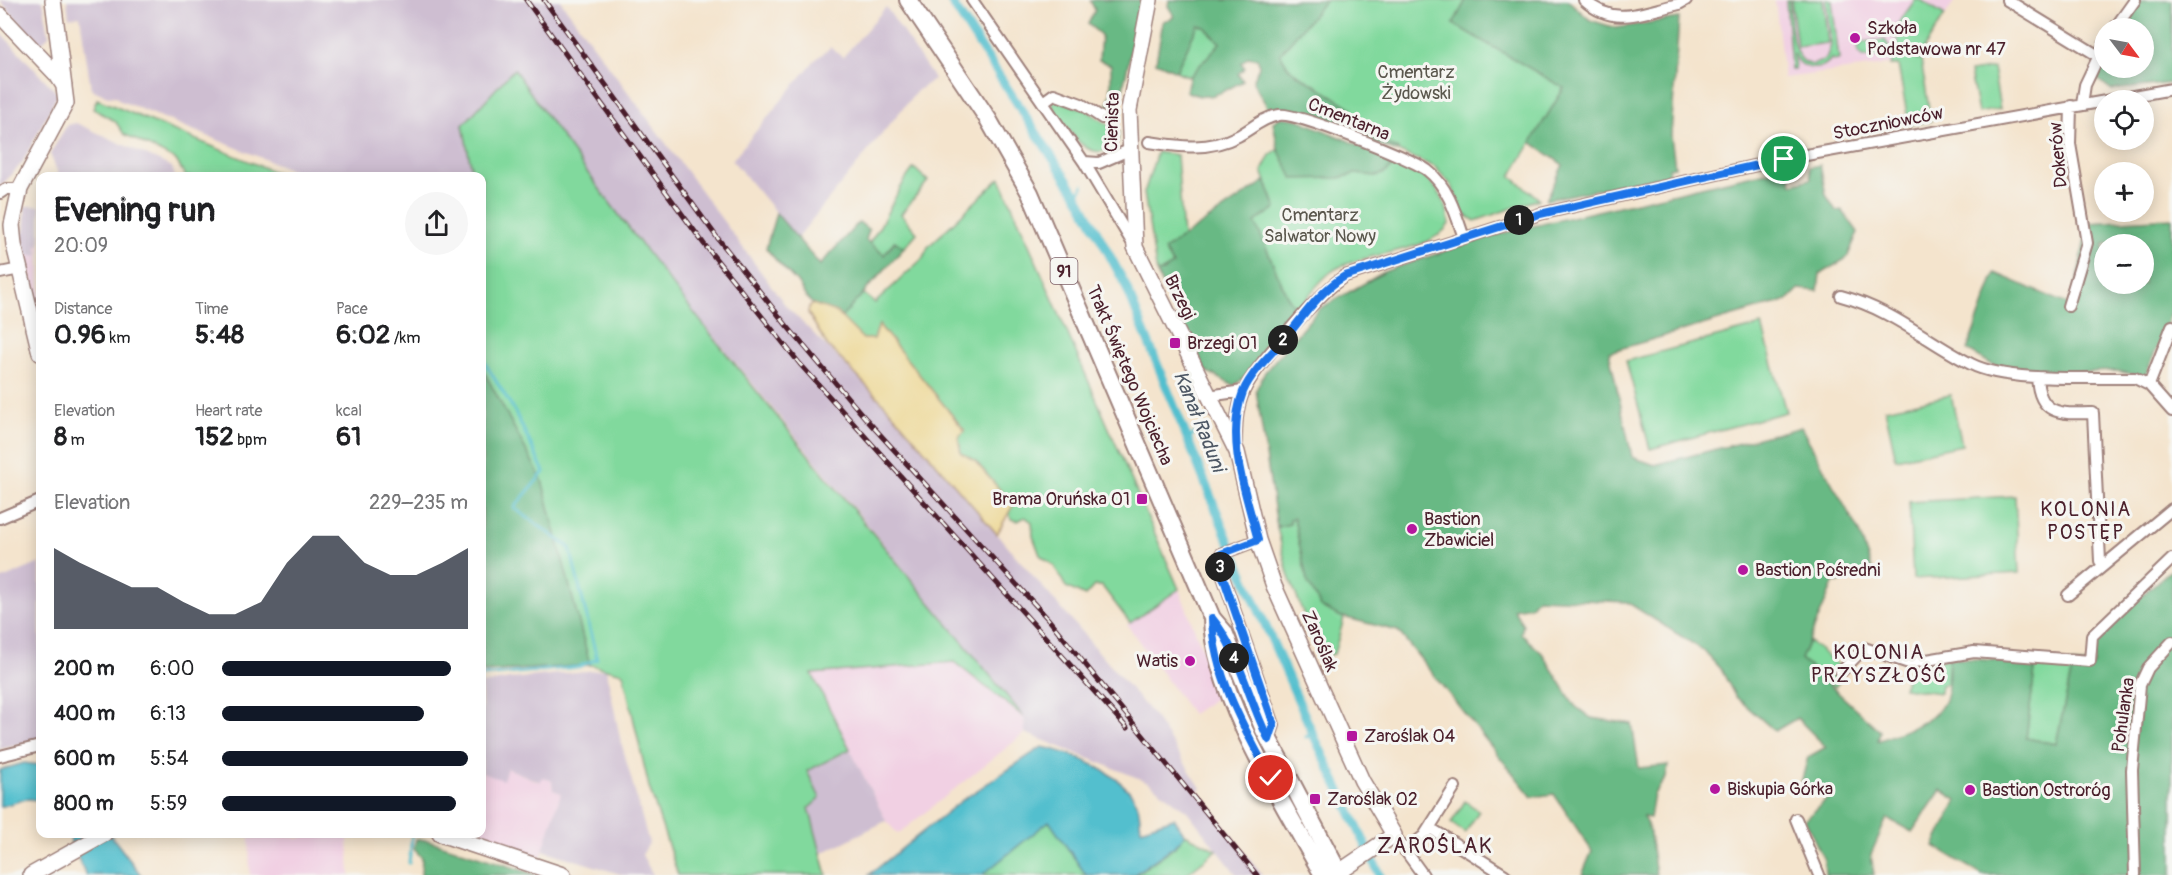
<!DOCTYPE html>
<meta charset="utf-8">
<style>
:root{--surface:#fff;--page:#f6f6f6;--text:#202124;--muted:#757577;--accent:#111827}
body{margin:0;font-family:Pangolin,sans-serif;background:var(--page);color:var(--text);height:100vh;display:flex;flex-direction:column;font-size:22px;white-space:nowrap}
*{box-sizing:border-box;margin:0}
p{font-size:20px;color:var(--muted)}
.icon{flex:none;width:33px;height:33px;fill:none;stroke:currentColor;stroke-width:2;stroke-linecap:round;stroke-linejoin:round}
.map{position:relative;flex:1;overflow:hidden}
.side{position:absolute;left:36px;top:172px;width:450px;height:666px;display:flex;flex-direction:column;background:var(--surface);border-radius:12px;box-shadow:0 3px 15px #0003}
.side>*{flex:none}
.needle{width:39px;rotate:122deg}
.fabs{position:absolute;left:2094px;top:18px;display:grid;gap:12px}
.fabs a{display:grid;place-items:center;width:60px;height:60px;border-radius:50%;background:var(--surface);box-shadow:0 3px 15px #0003;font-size:30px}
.pin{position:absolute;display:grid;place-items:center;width:51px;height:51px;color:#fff;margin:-26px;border:3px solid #fff;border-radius:50%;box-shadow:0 2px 6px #0007}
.km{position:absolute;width:30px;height:30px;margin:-15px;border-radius:50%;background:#222;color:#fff;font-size:16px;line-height:30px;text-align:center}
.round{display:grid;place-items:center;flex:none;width:63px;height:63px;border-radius:32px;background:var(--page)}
.overview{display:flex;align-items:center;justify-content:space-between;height:102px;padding:0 18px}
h1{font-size:33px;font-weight:700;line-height:45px}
.figures{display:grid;grid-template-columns:repeat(3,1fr);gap:9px;height:102px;padding:6px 18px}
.figures div{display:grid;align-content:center}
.figures b{font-size:26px;font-weight:700}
.figures small{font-size:16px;font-weight:400}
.figures p{font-size:16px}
.chart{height:168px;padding:12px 18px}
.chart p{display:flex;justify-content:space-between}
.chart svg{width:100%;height:108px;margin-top:6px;fill:var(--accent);opacity:.7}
ul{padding:0 18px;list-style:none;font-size:20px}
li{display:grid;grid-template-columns:96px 72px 1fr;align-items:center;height:45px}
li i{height:15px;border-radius:8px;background:var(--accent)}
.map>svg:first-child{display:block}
.built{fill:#f1d0e3}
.industrial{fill:#cebed1}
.green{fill:#81d99d;stroke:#667c64;stroke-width:1.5}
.forest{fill:#68b984;stroke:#596c58;stroke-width:1.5;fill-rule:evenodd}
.sand{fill:#eeda9e;stroke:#9c7c64;stroke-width:1.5}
.water{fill:#53bfce;stroke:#4e6f7c;stroke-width:1.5}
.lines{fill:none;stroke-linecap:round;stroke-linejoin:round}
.stream{stroke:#53bfce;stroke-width:3}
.canal{stroke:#53bfce;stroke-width:9}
.street-casing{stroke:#9f827c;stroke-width:14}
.secondary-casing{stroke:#9f827c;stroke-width:18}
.primary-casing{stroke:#9f827c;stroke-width:20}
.street{stroke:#fff;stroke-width:10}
.secondary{stroke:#fff;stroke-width:15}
.primary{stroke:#fff;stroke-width:16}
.rail-casing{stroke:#4a1f2b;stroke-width:5}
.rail{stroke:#f6f6f2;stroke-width:3;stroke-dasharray:9;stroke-linecap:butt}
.route-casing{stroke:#fff;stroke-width:12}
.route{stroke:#1a73e8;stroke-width:8}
.poi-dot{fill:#b5179e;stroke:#f6f6f2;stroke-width:2}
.labels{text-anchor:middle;stroke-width:6;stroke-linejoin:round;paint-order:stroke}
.shield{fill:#f6f6f2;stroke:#7e6067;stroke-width:1.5}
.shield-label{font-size:16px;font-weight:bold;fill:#4a1f2b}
.poi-label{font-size:18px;fill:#4a1f2b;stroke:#f6f6f2;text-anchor:start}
.park-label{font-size:18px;fill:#5a574d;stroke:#f6f6f2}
.street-label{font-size:18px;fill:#4a1f2b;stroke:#f6f6f2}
.water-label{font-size:20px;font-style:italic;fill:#4d5764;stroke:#f6f6f2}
.neighbourhood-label{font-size:20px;letter-spacing:1.5px;fill:#4a1f2b;stroke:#f6f6f2}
.quarter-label{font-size:21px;letter-spacing:1.5px;fill:#4a1f2b;stroke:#f6f6f2}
</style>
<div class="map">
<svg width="2172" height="875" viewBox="0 0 2172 875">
<rect width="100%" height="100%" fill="#f6f6f2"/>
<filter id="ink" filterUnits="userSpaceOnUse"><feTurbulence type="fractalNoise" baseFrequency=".0167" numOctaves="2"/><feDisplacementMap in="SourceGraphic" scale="12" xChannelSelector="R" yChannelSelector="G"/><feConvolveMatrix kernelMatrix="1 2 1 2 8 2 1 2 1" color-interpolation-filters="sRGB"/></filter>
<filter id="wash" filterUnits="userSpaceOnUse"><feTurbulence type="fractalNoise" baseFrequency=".008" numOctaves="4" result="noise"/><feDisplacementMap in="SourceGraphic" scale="24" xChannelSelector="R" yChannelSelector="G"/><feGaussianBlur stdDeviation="1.35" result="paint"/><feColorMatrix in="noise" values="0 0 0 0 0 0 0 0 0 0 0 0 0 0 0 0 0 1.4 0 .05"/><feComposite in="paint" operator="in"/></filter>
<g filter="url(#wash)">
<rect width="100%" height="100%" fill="#f4e4cd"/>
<path class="built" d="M1775,0H1955L1916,61L1784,78Z
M40,244V309L39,310L26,256L38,254L36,245Z
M1179,589L1220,695L1192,714L1127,625Z
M954,662L1024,717L1025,733L898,834L886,821L812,674Z
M507,768L539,782L543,777L552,781L553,790L561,793L541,858L516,850V846L506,843L504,846L469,834H482V773L503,779Z
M350,834L348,840L350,875H250L249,838L293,836L297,839L306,836Z"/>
<path class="industrial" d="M0,0H43L49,36L38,46Z
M67,0H560L786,306L889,409L1154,716L1201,788L1197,791L1262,875H1237L1187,811L1148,782L1025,733L1024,717L668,280L575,158L514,70L463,125L473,177H309L121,101L115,96L109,97L91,89L80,16L69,17Z
M886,7L934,79L917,91L797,238L732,160L815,60L831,47L843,57Z
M0,32L58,94L22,163L0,187Z
M76,123L172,167L175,177L59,176L50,154L67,125Z
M25,206H40V244L36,246L38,255L26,256L21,233L25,231Z
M40,563V740L0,749V580Z
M606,669L620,738L649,843L642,855L653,875H623L543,850L561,793L553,790L552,781L543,777L540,782L507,768L503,780L482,773V684L510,679Z
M850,749L886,821L820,854L809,808L820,798L806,771Z"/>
<path class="green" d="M1326,0H1466L1454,24L1564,88L1511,176L1539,199L1475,221L1461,212L1452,186L1435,167L1342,127L1351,108L1295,73L1288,68L1280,53Z
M1786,0H1789C1792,20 1788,61 1813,65L1826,59L1831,45L1826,0H1832L1839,60L1833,61L1832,58C1820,74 1801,70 1793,53L1795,69H1791Z
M1791,0H1823L1828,43L1797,47Z
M1915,0H1921L1945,15L1917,60H1921L1931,121L1909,125L1898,65H1891L1899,40L1890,35Z
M1198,25L1205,27L1220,43L1190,77L1176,71Z
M1885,40L1890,48L1885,57H1862L1857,50L1862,42Z
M1993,68L2000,109L1978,113L1970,72Z
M514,69C669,296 851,504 1024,717L954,662L812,674L850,749L807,771L820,798L809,808L827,875H678L649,787L623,673L590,665L542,480L482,368V177H473L463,125Z
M97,99L287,177H186L176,160L124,134L115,121L93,109Z
M1054,99L1086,110L1119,132L1118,142C1090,172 1065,125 1052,105Z
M1278,149L1338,178L1355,174L1378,176L1390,169L1396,161C1423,172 1448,191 1449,224C1432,254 1357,252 1331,272C1318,282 1307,298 1297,310L1287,296L1255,222L1276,208L1262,171L1270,155Z
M1157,152L1177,155L1183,237L1164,250L1173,265L1157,274L1144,193Z
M914,168L928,181L901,214L917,233L904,248L894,241L885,255L869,243C887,220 895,190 914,168Z
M1000,178L1179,589L1130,623L1102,586H1094L1085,596L1066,587L1054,566L1040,555L1033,536L1032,522L1025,517L1018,521L1011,519L1009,512L1013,505L975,460L961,453L958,436L965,431L879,325L874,339H863L841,318L863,293L875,303L923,258L928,247Z
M1762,325L1786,412L1650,449L1626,361Z
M1951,395L1962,445L1896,459L1885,409Z
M2015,496L2019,573L1913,579L1909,502Z
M1294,518L1299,544L1339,616L1344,618L1334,654L1320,657L1288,574L1277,527L1290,524L1289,519Z
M1809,641L1842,668L1837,674L1841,679L1835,687L1801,659Z
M1949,658L1947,684L1941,685L1940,693L1903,688L1910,667Z
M2036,662L2073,664L2056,744L2026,738Z
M1465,801L1479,811L1465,833L1451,823Z
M1049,821L1086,875H982Z
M1185,834L1217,850L1185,875H1135L1176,846Z"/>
<path class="forest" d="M1090,0H1141L1120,104L1106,112L1111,92V65L1099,60L1101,35L1088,24L1095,10Z
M1169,0H1326L1280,54L1288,67L1295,73L1352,108L1342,127L1398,149L1397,152L1287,110L1278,108L1270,112L1253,82L1259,66L1258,59L1248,57L1241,63L1245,68L1238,74L1243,81C1222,92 1209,103 1186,91L1190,76L1220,43L1205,27L1198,25L1176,71L1156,62L1163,21L1173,18V14L1168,6Z
M1466,0H1568L1590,20L1616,28L1679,18L1671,136L1675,167L1669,168L1668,175L1546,200L1563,165L1531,142L1564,88L1453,24Z
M2141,0H2172V83L2112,90L2095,77L2104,58V68H2144V28H2122Z
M1281,117L1297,119L1396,161L1387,172L1378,176L1355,174L1338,178L1293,179L1278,149L1273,122Z
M1820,165L1826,195L1836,211L1842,210L1858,232L1847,258L1820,274L1818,291L1799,289L1788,300L1609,352L1632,457L1655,465L1801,427L1858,530L1872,569L1838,583L1834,582L1801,659L1880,731L1878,741C1898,732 1936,723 1945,700C1950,688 1948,671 1949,658L2036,662L2026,738L2056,744L2073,664L2094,665L2095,648L2102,630L2172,569V875H1982L1934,846L1957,800L1941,790L1912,832L1887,818L1871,854L1874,875H1825L1824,860L1805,820L1830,796L1801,783L1808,757L1826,747L1797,718L1775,731L1735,696L1722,671L1703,650L1627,602L1537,598L1531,606L1513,609L1523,625L1521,634L1542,653L1575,706L1591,718L1632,724L1639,768L1668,765L1666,778L1654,794L1650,818L1643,817L1649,828L1656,875H1582L1592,851L1554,794L1532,797L1398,631L1339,616L1321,607L1307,581L1294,518L1290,519V524L1277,527L1256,390L1265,372L1319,309L1386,271L1490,236L1788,167L1792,184L1811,179L1809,167Z
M1265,181L1276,208L1255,222L1287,296L1297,310L1247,375L1234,386L1206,371L1157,274L1173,265L1164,250Z
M776,213L820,265L859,222L869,230L866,240L884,255L895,241L904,248L841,318C833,309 821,310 812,303C803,297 802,287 795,280C785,270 775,260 766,248Z
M2172,218V311L2145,377L2117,371L2023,374L2000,369L1967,350L1995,273L2072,306L2088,223ZM2104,244H2144V284H2104Z
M482,368L542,480L590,665L482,672Z
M416,839L427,840L537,875H421L422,858L414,849Z"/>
<path class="sand" d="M813,304L836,312L863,339H874L879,325L965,431L958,437L961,453L974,460L1013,505L997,534L889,409L827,345L808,313L809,307Z"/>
<path class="water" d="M1042,747C1071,752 1127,775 1138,806C1140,813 1140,822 1141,829L1174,818L1185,835L1176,845L1133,875H1086L1049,821L982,875H869L961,801Z
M24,763L40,765V800L26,799L0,807V770Z
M70,834H110L141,875H86L71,843Z"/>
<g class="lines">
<path class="stream" d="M1078,197L1083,185
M482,358L514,410L544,472L514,508L570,548L597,659L578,667L482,676
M1188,441L1200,427
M1306,737L1313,734
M409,863L412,836"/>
<path class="canal" d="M950,0L1080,200L1125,284L1229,542L1313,734L1380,875"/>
</g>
</g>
<g filter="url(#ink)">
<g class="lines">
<g class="street-casing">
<path id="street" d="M972,0L1084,162L1133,244
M1584,0C1615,28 1642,12 1679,4L1686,0
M2007,0L2097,55
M2115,28L2135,0
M1043,102L1054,94L1081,104L1102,118
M2082,104L2085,85L2104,45
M1149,142C1181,147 1209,151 1238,136C1251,129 1264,117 1279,115C1297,112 1410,158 1427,170C1448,186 1456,214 1464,238
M1084,162L1099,163L1129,150
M0,193L6,189H20
M0,273L20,269
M1841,296C1893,310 1926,341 1971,364C2008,383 2092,377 2135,378L2149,385L2172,411
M2068,306L2087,243L2070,144L2071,106
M2037,377C2039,416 2061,414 2093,413L2100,561L2104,565
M2149,385L2172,326
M1208,396L1243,391
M1236,446C1236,428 1236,408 1244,391C1255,366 1322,290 1345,276L1540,214L1784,159L2172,89
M0,518L40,501
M1258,540L1221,554L1218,562L1274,725L1269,740
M2068,595L2172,509
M1841,672L1864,648L1909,663L1974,652L2090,661L2092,636L2172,559
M0,756L40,746
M1796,819L1819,875
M1430,828L1505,875
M1394,835L1423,875
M1405,851L1424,836L1455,787
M2135,875L2132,770L2140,685L2148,668L2172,642"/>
</g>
<g class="secondary-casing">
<path id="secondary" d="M1150,0L1129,110L1135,247L1237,452L1258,540L1274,586L1362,781L1394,835L1335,875
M0,15L57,75L64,86
M40,353L14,245L12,225L20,189L66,103L53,0
M440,834L563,875
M31,875L104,834"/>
</g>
<g class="primary-casing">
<path id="primary" d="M908,0L988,119L1030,193L1212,618L1224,632L1264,730L1340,875
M1212,618C1213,694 1286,808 1323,875"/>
</g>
<use href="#street" class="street"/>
<use href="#secondary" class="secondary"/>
<use href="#primary" class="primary"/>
<g class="rail-casing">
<path id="rail" d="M526,0L704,244L800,364L1127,728
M544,0L716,236L787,326L866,419L1049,620L1257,875"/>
</g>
<use href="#rail" class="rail"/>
</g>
</g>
<g class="lines" filter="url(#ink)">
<g class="route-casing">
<path id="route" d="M1271,778C1245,730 1213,674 1212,618C1239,650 1249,702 1269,740L1274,725L1218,562L1221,554L1258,540C1246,494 1225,439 1243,392C1252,371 1273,352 1288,335C1305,314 1321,290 1345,276L1540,214L1784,159"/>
</g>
<use href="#route" class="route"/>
</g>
<g class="poi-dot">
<circle cx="1855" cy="38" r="6"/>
<rect x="1169" y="337" width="12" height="12" rx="3"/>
<rect x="1136" y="493" width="12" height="12" rx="3"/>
<circle cx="1412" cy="529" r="6"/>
<circle cx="1743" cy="570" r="6"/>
<circle cx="1190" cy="661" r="6"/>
<rect x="1346" y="730" width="12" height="12" rx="3"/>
<circle cx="1715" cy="789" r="6"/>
<circle cx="1970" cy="790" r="6"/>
<rect x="1309" y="793" width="12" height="12" rx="3"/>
</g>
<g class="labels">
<rect class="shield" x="1050.5" y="258" width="27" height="26" rx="4.5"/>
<g class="shield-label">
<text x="1064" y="277">91</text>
</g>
<g class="poi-label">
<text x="1867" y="34">Szkoła<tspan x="1867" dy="21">Podstawowa nr 47</tspan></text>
<text x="1187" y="349">Brzegi 01</text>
<text x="1130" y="505" text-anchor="end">Brama Oruńska 01</text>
<text x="1424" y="525">Bastion<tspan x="1424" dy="21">Zbawiciel</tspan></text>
<text x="1755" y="576">Bastion Pośredni</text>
<text x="1178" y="667" text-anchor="end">Watis</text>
<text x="1364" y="742">Zaroślak 04</text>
<text x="1727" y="795">Biskupia Górka</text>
<text x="1982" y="796">Bastion Ostroróg</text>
<text x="1327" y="805">Zaroślak 02</text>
</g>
<g class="park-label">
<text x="1416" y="78">Cmentarz<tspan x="1416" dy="21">Żydowski</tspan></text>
<text x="1320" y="221">Cmentarz<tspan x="1320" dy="21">Salwator Nowy</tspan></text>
</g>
<g class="street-label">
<text transform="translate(1349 119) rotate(22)" y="6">Cmentarna</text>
<text transform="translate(1112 122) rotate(-88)" y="6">Cienista</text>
<text transform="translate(1888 123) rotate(-11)" y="6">Stoczniowców</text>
<text transform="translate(2058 155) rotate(-95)" y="6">Dokerów</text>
<text transform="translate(1180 297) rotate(64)" y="6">Brzegi</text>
<text transform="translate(1130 375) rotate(67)" y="6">Trakt Świętego Wojciecha</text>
<text transform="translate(1320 641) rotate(66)" y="6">Zaroślak</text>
<text transform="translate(2123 715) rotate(-82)" y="6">Pohulanka</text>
</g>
<g class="water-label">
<text transform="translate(1200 421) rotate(68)" y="7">Kanał Raduni</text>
</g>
<g class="neighbourhood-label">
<text x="2086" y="516">KOLONIA<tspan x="2086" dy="23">POSTĘP</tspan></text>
<text x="1879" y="659">KOLONIA<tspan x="1879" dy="23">PRZYSZŁOŚĆ</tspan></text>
</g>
<g class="quarter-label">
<text x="1435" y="853">ZAROŚLAK</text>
</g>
</g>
</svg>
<div class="fabs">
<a><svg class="needle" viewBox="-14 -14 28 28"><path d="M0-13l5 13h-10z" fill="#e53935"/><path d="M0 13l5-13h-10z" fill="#757577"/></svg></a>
<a><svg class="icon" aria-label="locate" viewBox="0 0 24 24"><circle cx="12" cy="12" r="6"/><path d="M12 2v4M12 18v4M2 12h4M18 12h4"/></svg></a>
<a>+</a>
<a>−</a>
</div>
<div class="pin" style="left:1784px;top:159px;background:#1e9e55"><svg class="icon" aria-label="arrive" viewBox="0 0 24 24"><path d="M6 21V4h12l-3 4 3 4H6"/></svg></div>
<div class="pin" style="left:1271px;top:778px;background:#d93025"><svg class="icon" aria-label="check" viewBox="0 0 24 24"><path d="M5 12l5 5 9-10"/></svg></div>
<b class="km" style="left:1519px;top:220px">1</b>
<b class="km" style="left:1283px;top:340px">2</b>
<b class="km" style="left:1220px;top:567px">3</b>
<b class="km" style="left:1234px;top:658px">4</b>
<section class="side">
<div class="overview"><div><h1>Evening run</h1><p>20:09</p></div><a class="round"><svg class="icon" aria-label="share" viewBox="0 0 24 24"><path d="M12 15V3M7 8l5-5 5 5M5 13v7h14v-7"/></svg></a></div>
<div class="figures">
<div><p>Distance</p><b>0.96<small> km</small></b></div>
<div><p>Time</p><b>5:48</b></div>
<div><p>Pace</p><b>6:02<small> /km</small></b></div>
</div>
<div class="figures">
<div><p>Elevation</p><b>8<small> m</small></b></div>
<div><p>Heart rate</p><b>152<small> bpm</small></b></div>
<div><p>kcal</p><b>61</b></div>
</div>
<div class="chart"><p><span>Elevation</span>229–235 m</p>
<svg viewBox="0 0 160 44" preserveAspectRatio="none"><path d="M0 44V11L10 17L20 22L30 27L40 27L50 33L60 38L70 38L80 33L90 17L100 6L110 6L120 17L130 22L140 22L150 17L160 11V44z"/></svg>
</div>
<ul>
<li><b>200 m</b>6:00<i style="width:93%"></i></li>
<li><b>400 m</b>6:13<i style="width:82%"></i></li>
<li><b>600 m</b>5:54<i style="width:100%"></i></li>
<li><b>800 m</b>5:59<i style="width:95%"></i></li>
</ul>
</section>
</div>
